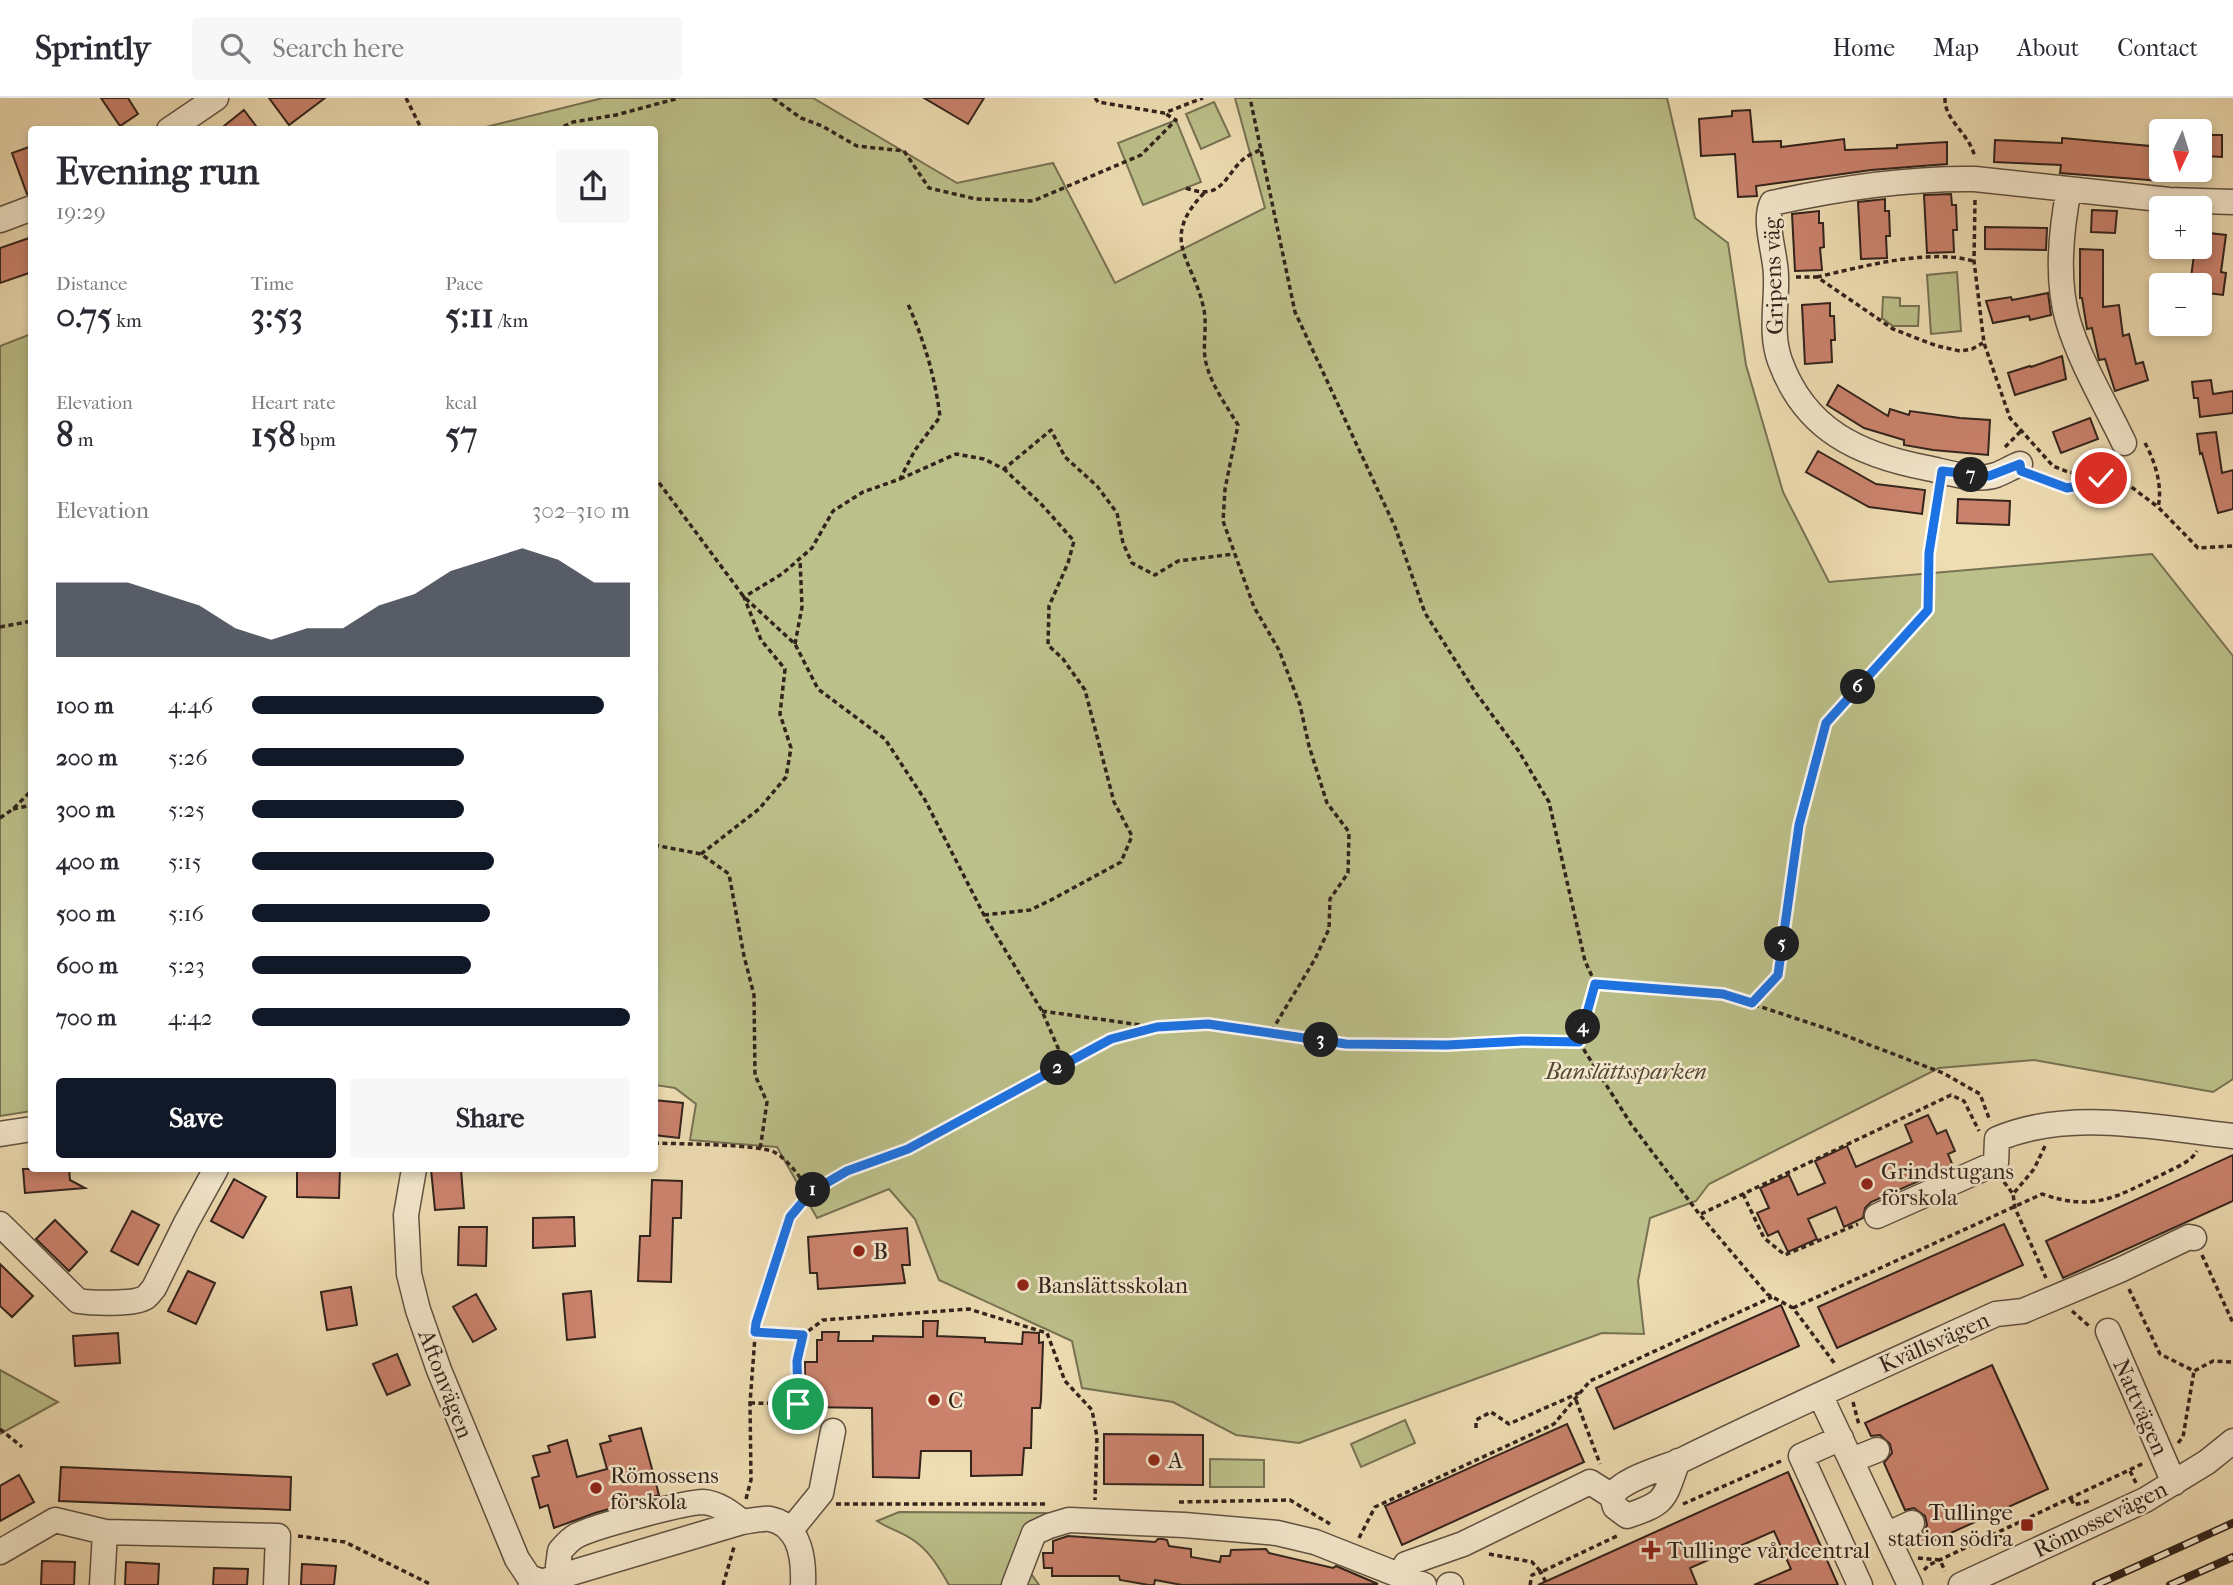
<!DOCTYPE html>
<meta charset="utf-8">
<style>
:root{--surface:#fff;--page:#f7f7f7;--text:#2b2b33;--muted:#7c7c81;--line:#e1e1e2;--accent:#111827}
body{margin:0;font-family:"IM FELL French Canon",serif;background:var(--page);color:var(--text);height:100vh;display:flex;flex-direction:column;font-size:26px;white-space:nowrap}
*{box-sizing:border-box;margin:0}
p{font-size:23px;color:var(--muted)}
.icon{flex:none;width:38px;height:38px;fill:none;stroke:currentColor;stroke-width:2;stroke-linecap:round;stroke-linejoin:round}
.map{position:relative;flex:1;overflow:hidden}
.panel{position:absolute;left:28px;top:28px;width:630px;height:1046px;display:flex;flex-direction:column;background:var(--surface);border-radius:7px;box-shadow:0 4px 10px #0003}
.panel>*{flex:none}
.needle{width:46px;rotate:184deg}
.buttons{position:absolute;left:2149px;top:21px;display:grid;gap:14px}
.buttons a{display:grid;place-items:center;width:63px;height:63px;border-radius:7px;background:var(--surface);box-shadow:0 4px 10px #0003;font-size:35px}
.pin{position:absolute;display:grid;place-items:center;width:60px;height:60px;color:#fff;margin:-30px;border:4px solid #fff;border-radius:50%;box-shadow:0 2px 7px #0007}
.km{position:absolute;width:35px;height:35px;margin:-18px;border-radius:50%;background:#222;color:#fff;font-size:19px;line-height:35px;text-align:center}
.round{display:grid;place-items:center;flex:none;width:74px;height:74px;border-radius:7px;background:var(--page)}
.head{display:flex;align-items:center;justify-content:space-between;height:119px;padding:0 28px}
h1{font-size:38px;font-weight:800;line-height:52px}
.metrics{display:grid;grid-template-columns:repeat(3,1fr);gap:10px;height:119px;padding:7px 28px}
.metrics div{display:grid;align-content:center}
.metrics b{font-size:35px;font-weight:800}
.metrics small{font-size:19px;font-weight:400}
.metrics p{font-size:19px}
.chart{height:196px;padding:14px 28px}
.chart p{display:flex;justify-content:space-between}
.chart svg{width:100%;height:126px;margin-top:7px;fill:var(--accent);opacity:.7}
.action{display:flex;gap:14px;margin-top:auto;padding:14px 28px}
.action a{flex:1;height:80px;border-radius:7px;background:var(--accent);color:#fff;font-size:28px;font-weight:800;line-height:80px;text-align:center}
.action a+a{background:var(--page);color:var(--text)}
ul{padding:0 28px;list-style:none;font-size:23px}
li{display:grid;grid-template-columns:112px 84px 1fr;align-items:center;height:52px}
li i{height:18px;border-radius:9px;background:var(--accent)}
header{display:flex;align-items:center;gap:42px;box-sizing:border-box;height:98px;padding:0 35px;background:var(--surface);border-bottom:2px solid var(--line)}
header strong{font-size:33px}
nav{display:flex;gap:38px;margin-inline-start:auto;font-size:24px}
.search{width:490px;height:63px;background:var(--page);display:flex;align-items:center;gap:18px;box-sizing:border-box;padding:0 24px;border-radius:7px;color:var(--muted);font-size:26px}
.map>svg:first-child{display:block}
.green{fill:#bcc08a;stroke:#777253;stroke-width:2}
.building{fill:#cc836e;stroke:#32231c;stroke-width:2}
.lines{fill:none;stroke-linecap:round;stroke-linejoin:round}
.minor-casing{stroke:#615242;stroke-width:27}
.path{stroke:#32231c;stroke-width:3.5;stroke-dasharray:5 3.5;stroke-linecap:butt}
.minor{stroke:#f5e9ce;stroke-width:24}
.rail-casing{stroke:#32231c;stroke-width:8}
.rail{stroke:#f5e9ce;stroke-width:5;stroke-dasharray:16;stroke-linecap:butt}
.route-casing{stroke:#fff;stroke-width:14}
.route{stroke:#1a73e8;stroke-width:9}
.poi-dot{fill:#8f2418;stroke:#f5e9ce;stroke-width:2.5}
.labels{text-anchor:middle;stroke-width:5;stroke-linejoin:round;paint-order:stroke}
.street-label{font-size:23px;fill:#32231c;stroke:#f5e9ce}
.park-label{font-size:23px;font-style:italic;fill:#544a38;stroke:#f5e9ce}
.poi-label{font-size:23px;fill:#32231c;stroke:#f5e9ce;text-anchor:start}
</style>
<header>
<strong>Sprintly</strong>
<div class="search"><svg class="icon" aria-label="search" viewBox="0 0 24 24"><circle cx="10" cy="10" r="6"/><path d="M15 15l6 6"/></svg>Search here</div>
<nav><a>Home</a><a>Map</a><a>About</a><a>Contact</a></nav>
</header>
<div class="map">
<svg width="2233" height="1487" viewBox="0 0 2233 1487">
<rect width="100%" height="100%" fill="#efddb3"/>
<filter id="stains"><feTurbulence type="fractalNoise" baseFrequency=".00286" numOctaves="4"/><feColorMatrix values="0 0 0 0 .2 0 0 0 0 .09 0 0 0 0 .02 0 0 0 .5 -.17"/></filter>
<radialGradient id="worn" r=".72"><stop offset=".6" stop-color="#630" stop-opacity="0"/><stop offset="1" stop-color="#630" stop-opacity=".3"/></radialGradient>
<path class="green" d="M603,0H813L957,85L1053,65L1115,185L1265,110L1235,0H1667L1695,120L1728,145L1746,267L1783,394L1829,484L2152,456L2233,558V981L2213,994L2034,962L1939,970L1709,1086L1696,1103L1650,1120L1638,1183L1644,1236L1602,1235L1299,1345L1236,1337L1173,1304L1082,1290L1072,1243L939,1182L915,1121L889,1091L817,1120L777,1049L690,1042L696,1006L675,990L655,987L654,32L478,31Z
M1214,4L1230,38L1201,51L1186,16Z
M1176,22L1201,84L1143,107L1118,45Z
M1957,174L1961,233L1931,236L1927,177Z
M1883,199L1900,200V208H1919L1918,228H1893L1882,220Z
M31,236L32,1013L0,1018V248Z
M0,1272L58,1304L0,1336Z
M1405,1322L1415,1345L1361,1369L1351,1346Z
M1210,1361L1264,1362V1389H1210Z
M899,1414L1046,1415L1032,1451L1030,1474L1039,1487H949C940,1471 929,1452 913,1442C902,1434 889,1431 877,1423Z"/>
<path class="building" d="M101,0H128L138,16L120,28Z
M269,0H325L289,27Z
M924,0H984L968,26Z
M244,12L259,32H219Z
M1750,12L1753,44L1781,43V49L1844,41L1845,52L1897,50V47L1947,44V66L1871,72L1756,88L1757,98L1738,99L1735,56L1701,58L1699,21L1732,18V13Z
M2205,37H2222V59L2204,58Z
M2062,40L2161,49V83L2060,75L2061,67L1994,64L1995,42L2062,45Z
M32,48V96H27L12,55Z
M1951,96L1952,107H1956L1957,132H1953L1954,154L1927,155L1924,97Z
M1885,101V113H1889L1890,138H1886L1887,160L1861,161L1858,104Z
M2092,112L2117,113L2115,135L2091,134Z
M1819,113V125H1823L1824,149L1820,150L1822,172L1795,173L1792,116Z
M1985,129L2047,130L2046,152L1985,151Z
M2200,134L2226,137L2221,174L2226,175L2223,197L2200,194V187H2190L2195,149H2200Z
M32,139V174L0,185V150Z
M2080,151L2103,152V209L2119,207L2123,238L2129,236L2136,266L2143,264L2148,282L2115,293L2105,261L2099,262L2092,230L2087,231L2082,200H2080Z
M2048,195L2051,217L2030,222L2029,218L1993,225L1986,203L2011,199L2012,202Z
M1830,205V218H1834L1835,242H1831L1832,264L1805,266L1802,207Z
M2062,258L2066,281L2015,297L2008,275L2030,268L2031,269Z
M2211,282L2213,296L2233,293V315L2200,319L2198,300H2194L2192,284Z
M1838,287L1888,318L1890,311L1909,317L1910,313L1960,320L1990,322L1988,357L1933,352L1904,347V342L1864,330L1827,307Z
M2090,320L2098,341L2061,355L2053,334Z
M2216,334L2222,375L2233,372V411L2218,415L2202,355L2200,356L2197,336Z
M1818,353L1876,386L1925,392L1922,416L1869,409L1806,374Z
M1958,401L2010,403L2009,427L1957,425Z
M654,1002L683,1005L679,1040L654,1037Z
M1928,1017L1937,1036L1946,1032L1955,1053L1948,1056L1953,1068L1871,1104L1865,1110L1863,1120L1844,1129L1836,1109L1808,1121L1817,1141L1788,1154L1778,1133L1768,1138L1757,1115L1769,1110L1760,1090L1789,1077L1798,1097L1825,1085L1815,1063L1847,1048L1856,1069L1912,1044L1905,1027Z
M2233,1057V1103L2063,1180L2046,1143Z
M23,1071H69L70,1082L85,1090L25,1095Z
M297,1071H340L339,1100L297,1099Z
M431,1071H461L464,1110L435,1112Z
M234,1081L266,1099L243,1140L211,1123Z
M652,1082L682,1083L681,1120H673L671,1184L638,1183L640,1138H650Z
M132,1113L159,1127L138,1167L111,1153Z
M574,1119L575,1148L533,1150V1120Z
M55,1122L87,1154L69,1173L36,1141Z
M2004,1126L2023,1167L1837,1250L1818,1209Z
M459,1129H487L486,1168L458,1167Z
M907,1130L910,1167H902L905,1185L818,1191L817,1175H810L808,1139Z
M0,1166L33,1198L12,1219L0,1208Z
M188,1173L215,1185L196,1226L168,1213Z
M351,1189L357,1227L327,1232L321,1194Z
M591,1193L595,1239L567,1242L563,1196Z
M476,1196L496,1231L473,1244L453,1209Z
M1781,1207L1799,1248L1614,1331L1596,1290Z
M923,1223H938L937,1238L985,1240V1244L1022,1246L1023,1234L1039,1235V1245L1043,1244L1041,1302L1040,1310H1032L1031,1350H1024L1022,1377L971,1378V1353H921L919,1380L873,1379L872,1310L805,1309V1264H817V1242H822V1234H839L838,1243H873V1238L923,1239Z
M118,1235L120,1265L75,1268L73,1238Z
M397,1256L410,1287L387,1297L373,1266Z
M1992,1267L2048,1391L1922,1448L1918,1439L1924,1434L1927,1427L1925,1418L1914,1410L1905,1412L1884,1365L1892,1355L1890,1346L1880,1337L1871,1338L1865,1325Z
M1567,1326L1584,1364L1402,1447L1385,1408Z
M641,1330L659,1397L595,1415L554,1430L548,1407L540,1410L532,1380L539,1378L533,1358L550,1354L548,1348L567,1342L577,1379L607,1371L600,1346L611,1343L609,1338Z
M1104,1336L1203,1337V1387L1104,1386Z
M61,1369L291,1379L290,1412L59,1403Z
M1788,1374L1838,1487H1754L1791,1471L1774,1433L1690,1470L1697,1487H1538Z
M19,1377L34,1404L0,1423V1388Z
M1068,1438L1155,1444L1158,1441H1163L1167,1442L1169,1448L1191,1451V1459L1220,1464L1221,1458H1230L1231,1452L1266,1451L1269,1455L1333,1470L1336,1468L1378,1486L1182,1487L1155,1482L1154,1487H1149L1120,1482L1119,1478H1052V1470H1044L1043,1455H1053V1443Z
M42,1463L75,1464L74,1487H41Z
M126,1464L159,1466L158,1487H125Z
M302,1466L336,1468L334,1487H301Z
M214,1470L248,1471L247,1487H213Z"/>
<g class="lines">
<g class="minor-casing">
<path id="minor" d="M169,32L216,0
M2069,91C2061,132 2056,182 2068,223C2081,266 2105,305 2124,345
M0,122L32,110
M2020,366C2012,369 2004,374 1996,377C1976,384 1947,374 1927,370C1859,357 1805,332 1780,263C1770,236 1777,206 1776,178C1776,157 1763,123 1772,105C1839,90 1907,80 1975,81L2169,102L2233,104
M0,1036L32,1031
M414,1071L406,1117L409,1176L418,1212L439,1272L517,1461L529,1479L540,1483
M1877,1118L1996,1065L1997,1041C2070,1010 2156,1030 2233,1038
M0,1126L78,1203C91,1205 135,1207 146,1199C148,1198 152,1192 154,1190L186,1125L216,1071
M2108,1233L2174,1385
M1820,1297L1910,1487
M1841,1340L1801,1358L1860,1487
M1852,1362L1877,1352
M1678,1363C1663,1402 1668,1404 1627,1418L1615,1409L1612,1398C1621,1381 1664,1370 1682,1362C1786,1311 1891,1264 1996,1216L2023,1213L2120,1172L2189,1139L2194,1140
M790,1433L821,1395L833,1333
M1888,1436L1912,1425
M0,1454L55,1422L105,1434L278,1438L276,1487
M1406,1466L1463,1446L1590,1384L1612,1398
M562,1478L558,1468L560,1453C565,1447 569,1442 576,1438C592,1429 685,1404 703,1404C718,1405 731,1415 742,1424
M102,1487L105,1434
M531,1487L742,1424C750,1423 762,1420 770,1421C801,1427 804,1463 803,1487
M1014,1487L1034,1435L1049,1428L1069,1422L1184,1427L1277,1435L1315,1444L1424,1487
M1449,1487H1451
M1961,1487L2145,1402L2207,1364L2233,1343"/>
</g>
<path class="path" d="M406,0L422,32
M773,0L801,20L822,28L857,48L904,53L929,90L976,101L1033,103L1141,57L1176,22L1164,15
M1095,0L1098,4L1164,15L1203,0
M1945,0C1944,23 1970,35 1975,60
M556,32L573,24L616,17L679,0
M1186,90C1224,104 1224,76 1246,59C1251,56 1257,54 1261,51
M1204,95C1158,143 1194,161 1204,212C1207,227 1203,244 1205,260C1209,284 1226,307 1238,327L1225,391L1223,423L1254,509L1279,552L1300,607L1309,648L1327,705L1349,734L1348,775L1330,801L1329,831L1315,861L1271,934
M1975,102L1974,163L1984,245L2010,320L2053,368L2068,374L2101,380
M1796,179H1817L1893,231L1937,248L1960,253L1972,251L1983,245
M1817,179C1861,169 1929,150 1973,163
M2145,345C2155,363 2163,389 2158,409L2198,450L2233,448
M2005,349L2021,333
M654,378L744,499L795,546L818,591L885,641L925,702L984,817L1042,913L1065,966
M2036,379L2067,390L2099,384L2101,380L2130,388L2158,409
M900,381L956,356L984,361L1004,371L1051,332L1065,359L1097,388L1117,415L1123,445L1132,465L1155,477L1178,463L1234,456
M0,529L32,523
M795,546L802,509L800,461
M13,711L32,707
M0,720L13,711L32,692
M654,747L701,756L729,776L744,858L754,897L755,977L767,1004L760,1052
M701,756L759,711L786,679L791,650L780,616L785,571L761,542L744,499L782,476L812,450L833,413L863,394L900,381L915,352L940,319C935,278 924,242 907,204
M984,817L1030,812L1051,802L1121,764L1132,738L1114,704L1085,592L1063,561L1048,547L1049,508L1068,465L1074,443L1042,407L1004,371
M1595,885L1722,896L1828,931L1943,975L1980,996L1990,1023
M1752,905L1778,877L1799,727L1826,625L1928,512L1929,455L1939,392
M1042,913L1155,929
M1579,944L1631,1026L1700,1117L1767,1196L1793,1210L1835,1266
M654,1045C679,1046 756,1046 774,1054C789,1062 801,1081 811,1094
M2045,1048L2034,1071L2013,1096L2015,1110L2046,1180
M2004,1084L2013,1096
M1743,1096L1764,1140L1785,1157L1858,1126
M1701,1116L1951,997L1964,1003L1979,1033
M2202,1157L2233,1225
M2129,1191L2160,1256L2194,1273L2213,1263L2233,1264
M1793,1210L2042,1096C2094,1114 2116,1099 2161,1077C2174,1070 2190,1065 2197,1053
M2072,1213L2089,1228
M756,1234L803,1237
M1576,1302L1600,1366
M1853,1304L1859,1327
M750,1305L798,1306L803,1321L815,1326
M798,1306L797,1263L803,1237L823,1222L969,1211L1047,1235L1065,1283L1092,1312L1097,1339L1095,1402
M1476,1330V1322L1491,1314L1509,1326L1579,1295
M0,1331L22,1349
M2178,1345L2183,1339L2194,1273
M2130,1373L2136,1385
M746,1401L751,1382L750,1305L756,1225L790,1119L811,1094L847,1073L908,1051L1111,941L1157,929L1208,926L1346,946L1447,947L1523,943L1579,944L1595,885L1585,863L1549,704L1518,652L1476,595L1425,515L1395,429L1295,214L1250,0
M2071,1401L2074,1407L2089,1403
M1179,1404L1290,1402L1330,1426
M836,1406H1046
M1683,1406L1781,1363
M298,1438L345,1444L432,1487
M1359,1440L1375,1409L1554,1326L1590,1283L1772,1199
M1489,1456L1532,1464L1541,1474L1619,1437
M1918,1460L1940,1462L1945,1473
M1924,1472L1929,1467L2144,1365
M723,1487L734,1449
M1530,1487L1532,1477L1541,1474L1547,1487"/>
<use href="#minor" class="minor"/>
<g class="rail-casing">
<path id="rail" d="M2096,1487L2233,1425
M2170,1487L2233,1459"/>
</g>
<use href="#rail" class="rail"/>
</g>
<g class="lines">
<g class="route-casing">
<path id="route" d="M798,1306L797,1263L803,1237L755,1234L756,1225L790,1119L811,1094L847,1073L908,1051L1111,941L1157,929L1208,926L1346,946L1447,947L1523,943L1579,944L1595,886L1723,896L1752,905L1778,877L1799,727L1826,625L1928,512L1929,455L1942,373L1989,378L2020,366L2021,373L2067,390L2099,384L2101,380"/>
</g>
<use href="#route" class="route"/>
</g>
<g class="poi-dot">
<circle cx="1867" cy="1086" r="7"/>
<circle cx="859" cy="1153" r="7"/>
<circle cx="1023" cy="1187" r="7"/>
<circle cx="934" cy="1302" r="7"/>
<circle cx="1154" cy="1362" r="7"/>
<circle cx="596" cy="1390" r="7"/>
<rect x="2020" y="1420" width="14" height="14" rx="3.5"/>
<path d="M1647.5 1441.5h7v7h7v7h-7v7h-7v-7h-7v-7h7z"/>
</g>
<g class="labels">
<g class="street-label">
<text transform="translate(1773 178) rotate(-92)" y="8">Gripens väg</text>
<text transform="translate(1934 1244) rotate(-24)" y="8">Kvällsvägen</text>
<text transform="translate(446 1286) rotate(69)" y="8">Aftonvägen</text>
<text transform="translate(2141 1309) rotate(66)" y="8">Nattvägen</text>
<text transform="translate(2100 1421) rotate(-26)" y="8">Römossevägen</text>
</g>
<g class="park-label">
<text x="1626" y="981">Banslättssparken</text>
</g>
<g class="poi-label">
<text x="1881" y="1081">Grindstugans<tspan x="1881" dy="26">förskola</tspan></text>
<text x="873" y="1161">B</text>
<text x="1037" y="1195">Banslättsskolan</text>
<text x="948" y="1310">C</text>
<text x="1168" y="1370">A</text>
<text x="610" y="1385">Römossens<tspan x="610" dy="26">förskola</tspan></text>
<text x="2013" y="1422" text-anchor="end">Tullinge<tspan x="2013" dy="26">station södra</tspan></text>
<text x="1667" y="1460">Tullinge vårdcentral</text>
</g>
</g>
<rect width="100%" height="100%" filter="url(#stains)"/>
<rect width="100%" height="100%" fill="url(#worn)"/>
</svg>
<div class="buttons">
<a><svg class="needle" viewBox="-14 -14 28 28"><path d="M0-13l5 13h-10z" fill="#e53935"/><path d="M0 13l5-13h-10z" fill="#7c7c81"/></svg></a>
<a>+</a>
<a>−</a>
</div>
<div class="pin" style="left:798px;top:1306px;background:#1e9e55"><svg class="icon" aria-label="arrive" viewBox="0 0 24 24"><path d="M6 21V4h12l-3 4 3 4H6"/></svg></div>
<div class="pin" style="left:2101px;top:380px;background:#d93025"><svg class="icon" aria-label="check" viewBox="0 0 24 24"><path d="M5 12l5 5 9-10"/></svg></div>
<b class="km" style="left:813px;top:1092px">1</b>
<b class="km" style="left:1058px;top:970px">2</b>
<b class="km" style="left:1321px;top:942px">3</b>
<b class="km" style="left:1583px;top:929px">4</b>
<b class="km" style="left:1782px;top:846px">5</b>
<b class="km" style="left:1858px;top:589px">6</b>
<b class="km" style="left:1971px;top:377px">7</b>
<section class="panel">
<div class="head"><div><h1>Evening run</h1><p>19:29</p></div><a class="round"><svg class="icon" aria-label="share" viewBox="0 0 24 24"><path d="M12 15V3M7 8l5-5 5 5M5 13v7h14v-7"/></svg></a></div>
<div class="metrics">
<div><p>Distance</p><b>0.75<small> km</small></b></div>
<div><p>Time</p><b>3:53</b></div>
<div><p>Pace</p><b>5:11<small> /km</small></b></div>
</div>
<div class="metrics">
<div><p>Elevation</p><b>8<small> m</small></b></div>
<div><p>Heart rate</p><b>158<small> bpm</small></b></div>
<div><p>kcal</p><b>57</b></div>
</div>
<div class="chart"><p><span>Elevation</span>302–310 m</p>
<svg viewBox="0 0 160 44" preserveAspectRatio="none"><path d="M0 44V18L10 18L20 18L30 22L40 26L50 34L60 38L70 34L80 34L90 26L100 22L110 14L120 10L130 6L140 10L150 18L160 18V44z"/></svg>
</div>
<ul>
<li><b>100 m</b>4:46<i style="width:93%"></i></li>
<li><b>200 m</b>5:26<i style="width:56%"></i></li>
<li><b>300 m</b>5:25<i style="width:56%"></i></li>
<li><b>400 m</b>5:15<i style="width:64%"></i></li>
<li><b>500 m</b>5:16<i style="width:63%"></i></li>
<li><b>600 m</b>5:23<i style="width:58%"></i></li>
<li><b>700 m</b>4:42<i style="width:100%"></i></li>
</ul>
<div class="action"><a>Save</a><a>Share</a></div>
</section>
</div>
